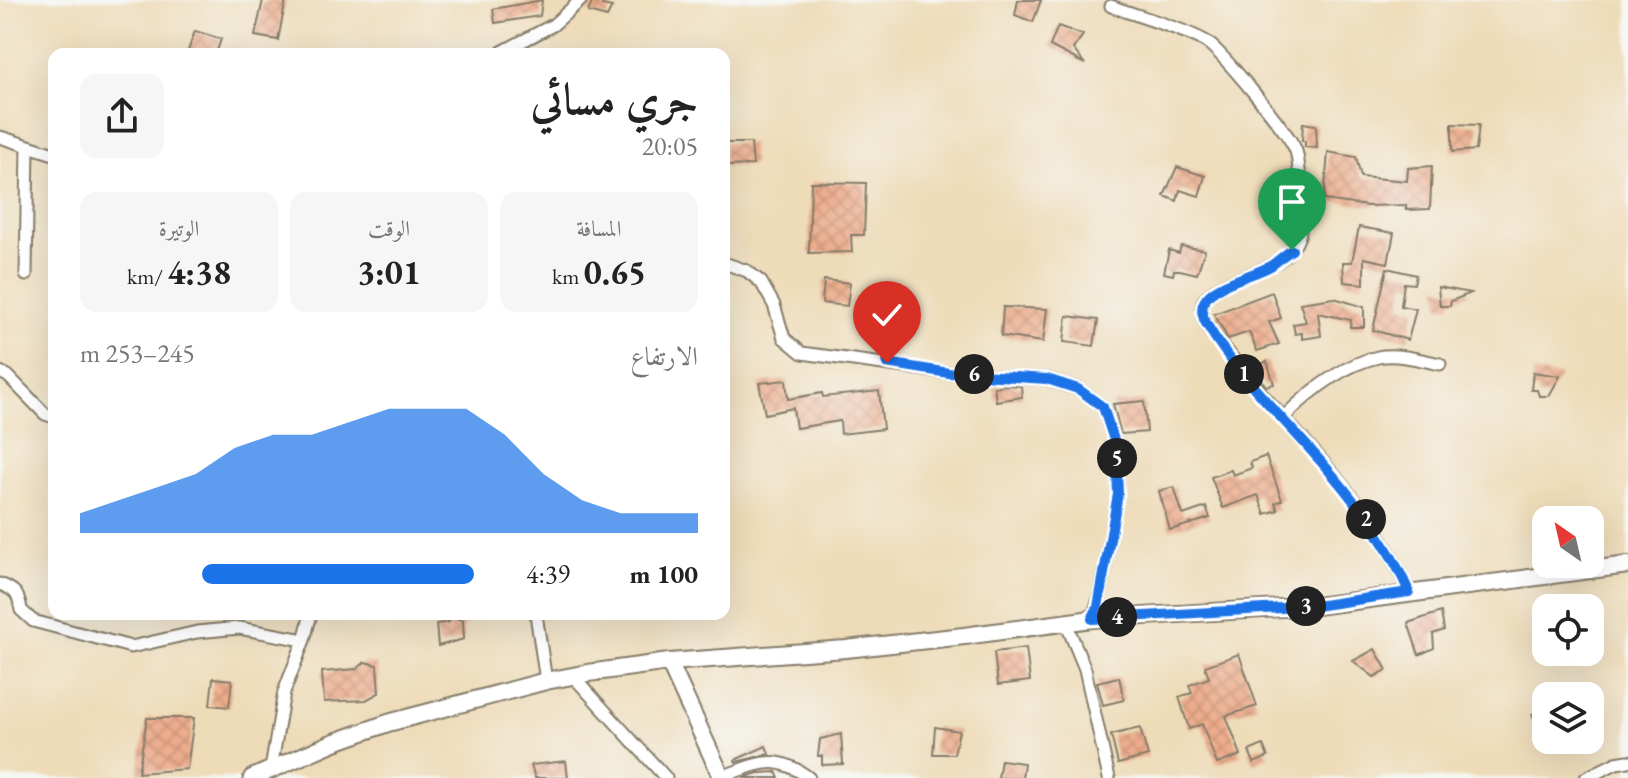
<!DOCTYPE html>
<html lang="ar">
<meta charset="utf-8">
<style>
:root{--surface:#fff;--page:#f6f6f6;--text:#222;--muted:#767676;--accent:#1a73e8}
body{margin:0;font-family:"EB Garamond",Amiri,serif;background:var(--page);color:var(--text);direction:rtl;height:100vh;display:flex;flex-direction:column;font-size:30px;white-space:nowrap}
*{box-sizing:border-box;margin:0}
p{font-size:26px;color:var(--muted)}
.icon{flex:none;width:44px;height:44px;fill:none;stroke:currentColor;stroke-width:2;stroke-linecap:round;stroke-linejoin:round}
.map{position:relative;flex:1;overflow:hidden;direction:ltr}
.drawer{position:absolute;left:48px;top:48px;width:682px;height:572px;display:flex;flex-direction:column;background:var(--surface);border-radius:16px;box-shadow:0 8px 32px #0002;direction:rtl}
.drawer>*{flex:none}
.needle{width:52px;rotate:326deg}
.fabs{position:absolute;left:1532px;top:506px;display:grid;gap:16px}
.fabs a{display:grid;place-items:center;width:72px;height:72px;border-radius:16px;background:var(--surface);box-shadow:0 8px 32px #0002;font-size:40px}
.pin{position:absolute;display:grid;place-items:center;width:68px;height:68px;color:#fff;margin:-82px -34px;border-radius:50% 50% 50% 0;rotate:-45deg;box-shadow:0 0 8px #0007}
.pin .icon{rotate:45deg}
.km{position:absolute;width:40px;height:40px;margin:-20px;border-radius:50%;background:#222;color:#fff;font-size:22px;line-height:40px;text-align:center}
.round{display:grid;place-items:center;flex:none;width:84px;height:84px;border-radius:16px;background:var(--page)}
.head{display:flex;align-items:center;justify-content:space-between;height:136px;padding:0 32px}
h1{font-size:44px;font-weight:700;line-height:60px}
.stats{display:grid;grid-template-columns:repeat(3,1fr);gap:12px;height:136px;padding:8px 32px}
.stats div{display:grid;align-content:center;border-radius:16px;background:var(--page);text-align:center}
.stats b{font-size:34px;font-weight:700}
.stats small{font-size:22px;font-weight:400}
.stats p{font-size:22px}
.chart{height:224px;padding:16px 32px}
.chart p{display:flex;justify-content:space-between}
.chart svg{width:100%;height:144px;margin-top:8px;fill:var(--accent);opacity:.7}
ul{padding:0 32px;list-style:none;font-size:26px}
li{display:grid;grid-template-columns:128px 96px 1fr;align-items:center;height:60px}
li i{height:20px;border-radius:10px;background:var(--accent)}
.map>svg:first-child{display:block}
.building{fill:url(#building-cross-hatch)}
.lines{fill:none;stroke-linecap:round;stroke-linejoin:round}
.street-casing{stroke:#857c6a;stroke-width:15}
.secondary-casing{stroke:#857c6a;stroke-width:20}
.street{stroke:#fff;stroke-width:11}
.secondary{stroke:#fff;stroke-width:16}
.route-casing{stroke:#fff;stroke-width:16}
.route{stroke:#1a73e8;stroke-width:10}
</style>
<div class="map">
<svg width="1628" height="778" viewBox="0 0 1628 778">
<defs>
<pattern id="building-cross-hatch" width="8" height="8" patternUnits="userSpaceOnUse" patternTransform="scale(2)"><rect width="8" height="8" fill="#edad8d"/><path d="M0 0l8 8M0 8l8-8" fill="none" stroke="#cb9479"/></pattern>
</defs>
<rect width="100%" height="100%" fill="#f6f6f2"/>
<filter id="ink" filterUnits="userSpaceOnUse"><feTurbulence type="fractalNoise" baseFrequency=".0125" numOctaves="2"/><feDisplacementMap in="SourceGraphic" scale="16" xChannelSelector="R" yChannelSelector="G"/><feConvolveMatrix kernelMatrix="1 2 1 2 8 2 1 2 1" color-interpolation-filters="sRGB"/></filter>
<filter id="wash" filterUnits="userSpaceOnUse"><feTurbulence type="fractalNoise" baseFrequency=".006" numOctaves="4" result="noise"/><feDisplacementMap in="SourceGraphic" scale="32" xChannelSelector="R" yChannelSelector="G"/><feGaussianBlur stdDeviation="1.8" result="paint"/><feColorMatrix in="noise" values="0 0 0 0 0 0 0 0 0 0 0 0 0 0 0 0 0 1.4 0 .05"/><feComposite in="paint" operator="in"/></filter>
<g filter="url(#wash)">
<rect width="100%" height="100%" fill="#eedcb9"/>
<g id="blocks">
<path class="building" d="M263,0H286L278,40L255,36Z
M542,0L540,16L495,23L493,9Z
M593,0H604L602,5L612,7L607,17L588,12Z
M1018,0H1041L1033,22L1015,15Z
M1058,26L1083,35L1073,49L1085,64L1050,46Z
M195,31L221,39L216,54H187Z
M1303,123L1316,125L1317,148L1305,147V141H1302Z
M1452,124L1479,125L1476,150L1452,152Z
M724,143H751L753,165L724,166Z
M1328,152L1356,157L1361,177L1407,181L1408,168L1432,166L1430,209L1406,210V205L1368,206L1324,200Z
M1177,167L1205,176L1199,196L1180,190L1177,201L1164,196Z
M811,182L866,183L864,235H851L852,252L809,253Z
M1359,227L1394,233L1388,263L1364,258V284L1344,282L1343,262H1352Z
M1181,246L1205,250L1197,274L1180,270H1174L1173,275L1164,273L1169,250L1179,253Z
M1387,268L1416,275L1414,284L1404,283L1401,306L1416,309L1408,340L1373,330Z
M824,280L850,283L847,306L822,303Z
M1438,287L1471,293L1451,301L1450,306H1440Z
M1272,292L1281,318L1269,322L1279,344L1257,351L1249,332L1228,339L1214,314Z
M1334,298L1364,307V327H1350L1351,320L1318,313L1321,336L1302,339V333L1295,334L1293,324L1306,322L1300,303Z
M1003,307L1047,309L1043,342L1001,336Z
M1067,316L1098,320L1094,346L1064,342Z
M1267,361L1274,384L1266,386L1252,369Z
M1533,372L1560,376L1549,396H1539L1537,390H1531Z
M786,380L788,399L822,393L823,397L879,391L883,429L841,434L840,421L796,428L793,408L765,414L759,383Z
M1005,385L1021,386L1022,397L996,401L994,387Z
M1144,401L1147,432L1121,434L1113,404Z
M1266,456L1282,500L1275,503L1278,510L1265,514L1258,495L1223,508L1211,477L1231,470L1233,475L1252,468L1250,462Z
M1174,487L1183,515L1206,507L1210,518L1170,530L1159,491Z
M1441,612L1444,630L1433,634L1434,648L1419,655L1408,623Z
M450,617L463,620L464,639L438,646L436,624L449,622Z
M1026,648L1030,681L998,685L994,652Z
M1375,649L1387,670L1374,677L1353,661Z
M1239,654L1257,706L1226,716L1241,755L1217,764L1202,724L1189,729L1179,697L1192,693L1189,685L1209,678L1205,666Z
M365,662L377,665L379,693L366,700L324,702L322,672L357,669Z
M1119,677L1124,700L1103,705L1097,682Z
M213,678L232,680L229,707L210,705Z
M1546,707V745L1532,714Z
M147,718H194L187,769L138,773Z
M935,727L959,731L954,754H933Z
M1140,728L1148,756L1118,764L1111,735Z
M841,734L843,764L822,765V756H818L820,739Z
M1263,745L1268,757L1254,763L1249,751Z
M766,746L769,754L736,762L735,760Z
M1001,760L1024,763L1022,778H998Z
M566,761L568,778H535L531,765Z
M776,772L779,778H743L758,773Z"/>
</g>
</g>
<g filter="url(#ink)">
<use href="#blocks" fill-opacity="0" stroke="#857c6a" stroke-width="2"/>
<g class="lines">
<g class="street-casing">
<path id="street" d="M1111,6C1134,15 1191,31 1208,43C1224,55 1290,134 1296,151C1300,164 1303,224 1299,236C1286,275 1224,274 1205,299C1200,305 1202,315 1205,322C1210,332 1220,342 1227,351C1249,380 1273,407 1298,434C1341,480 1384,534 1409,592
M498,54L553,25L581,0
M0,137L54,154
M724,263L747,271L761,282L774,305L784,338L802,353L949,373L1047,379L1078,389L1103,407L1116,446L1118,494L1100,596L1092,619
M26,275L28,146
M0,372L8,376L45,414L54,417
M1283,418C1308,393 1341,365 1378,357C1397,353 1421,360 1440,364
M0,584C15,590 19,594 21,610L33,621L131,647L197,632L239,628L304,640
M536,614L546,681
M1066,623L1085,669L1109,778
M573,676L666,778
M271,769L284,692L304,640L311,614
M721,777C758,764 775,752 809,778
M1586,778L1616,763L1628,761"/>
</g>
<g class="secondary-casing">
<path id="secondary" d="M669,662L722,778
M252,778L332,743L388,723L546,681L588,673L669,662L846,649L964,636L1092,619L1316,606L1628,565"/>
</g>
<use href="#street" class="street"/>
<use href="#secondary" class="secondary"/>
</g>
</g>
<g class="lines" filter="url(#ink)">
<g class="route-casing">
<path id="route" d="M887,363L949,373L1047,379L1078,389L1103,407L1116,446L1118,494L1098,607L1092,619L1316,606L1409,592C1395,558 1374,529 1352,499C1308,440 1245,388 1207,325C1203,319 1200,309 1204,302C1213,283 1255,276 1272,265C1279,260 1285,254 1292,250"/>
</g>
<use href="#route" class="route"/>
</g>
</svg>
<div class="fabs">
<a><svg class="needle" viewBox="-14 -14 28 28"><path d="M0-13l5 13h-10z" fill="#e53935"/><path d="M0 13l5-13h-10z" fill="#767676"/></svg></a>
<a><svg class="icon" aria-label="locate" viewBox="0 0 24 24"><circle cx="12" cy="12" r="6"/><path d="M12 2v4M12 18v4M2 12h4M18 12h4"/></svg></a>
<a><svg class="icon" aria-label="layers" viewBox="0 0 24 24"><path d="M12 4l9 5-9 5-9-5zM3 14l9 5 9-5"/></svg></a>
</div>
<div class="pin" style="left:1292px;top:250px;background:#1e9e55"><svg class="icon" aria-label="arrive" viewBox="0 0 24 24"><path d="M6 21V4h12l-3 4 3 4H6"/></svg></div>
<div class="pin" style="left:887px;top:363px;background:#d93025"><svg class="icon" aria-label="check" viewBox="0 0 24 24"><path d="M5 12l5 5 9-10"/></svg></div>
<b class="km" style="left:1244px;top:374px">1</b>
<b class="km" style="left:1366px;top:519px">2</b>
<b class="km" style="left:1306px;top:606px">3</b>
<b class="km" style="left:1117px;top:617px">4</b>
<b class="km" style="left:1117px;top:458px">5</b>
<b class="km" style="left:974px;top:374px">6</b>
<section class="drawer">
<div class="head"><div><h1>جري مسائي</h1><p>20:05</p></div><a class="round"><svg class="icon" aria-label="share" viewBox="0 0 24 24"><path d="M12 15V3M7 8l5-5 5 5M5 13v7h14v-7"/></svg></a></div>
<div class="stats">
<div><p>المسافة</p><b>0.65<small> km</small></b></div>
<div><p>الوقت</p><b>3:01</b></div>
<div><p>الوتيرة</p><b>4:38<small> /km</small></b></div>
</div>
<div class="chart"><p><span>الارتفاع</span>245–253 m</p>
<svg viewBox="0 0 160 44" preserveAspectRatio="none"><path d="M0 44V38L10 34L20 30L30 26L40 18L50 14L60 14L70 10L80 6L90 6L100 6L110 14L120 26L130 34L140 38L150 38L160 38V44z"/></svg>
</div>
<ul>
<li><b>100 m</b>4:39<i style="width:69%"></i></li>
</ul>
</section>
</div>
